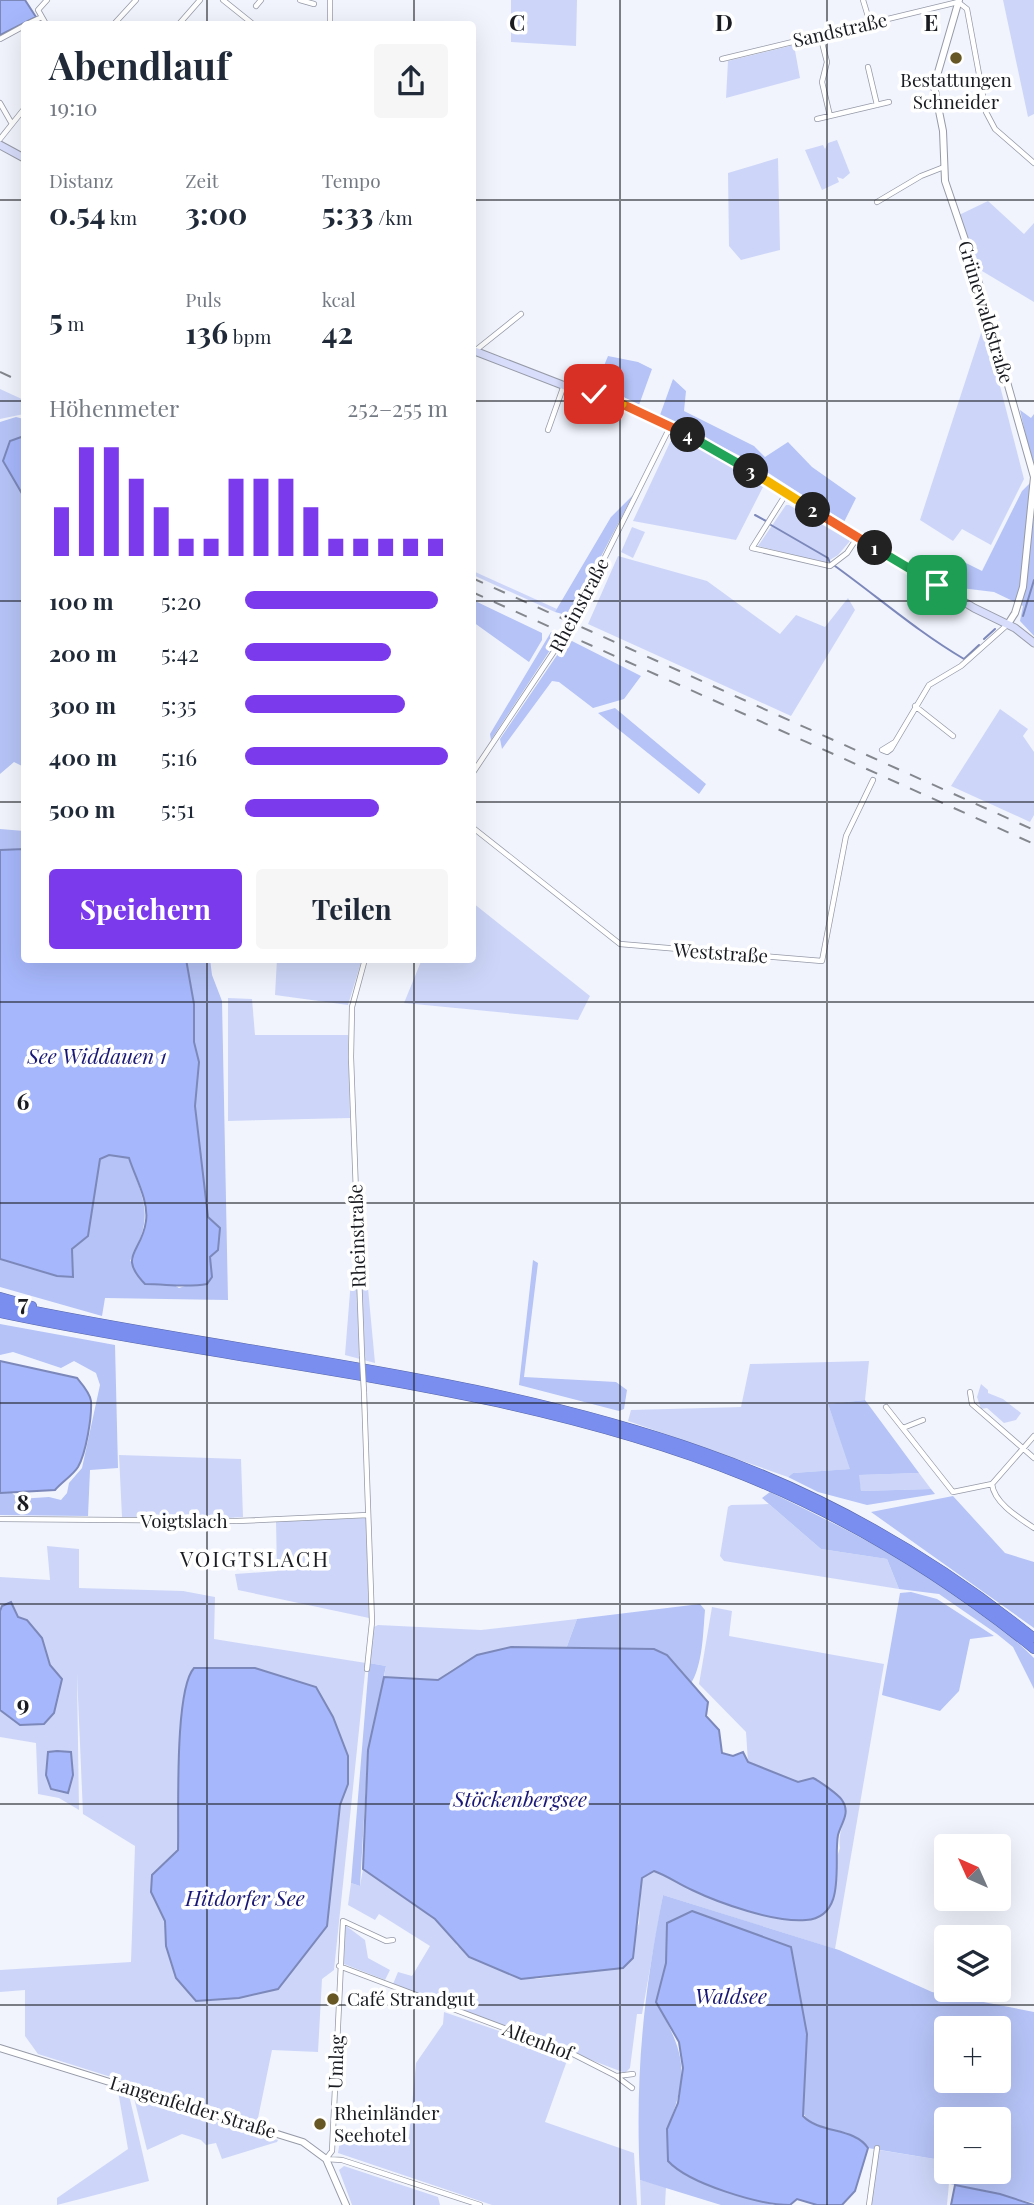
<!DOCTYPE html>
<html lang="de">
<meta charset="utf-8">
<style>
:root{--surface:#fff;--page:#f6f6f7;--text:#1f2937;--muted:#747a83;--accent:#7c3aed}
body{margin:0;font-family:"Playfair Display",serif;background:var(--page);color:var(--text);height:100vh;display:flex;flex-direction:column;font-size:26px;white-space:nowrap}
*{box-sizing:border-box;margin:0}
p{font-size:23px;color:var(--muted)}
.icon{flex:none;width:38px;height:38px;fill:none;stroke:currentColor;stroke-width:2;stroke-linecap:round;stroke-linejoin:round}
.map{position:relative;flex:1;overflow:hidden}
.panel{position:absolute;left:21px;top:21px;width:455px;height:942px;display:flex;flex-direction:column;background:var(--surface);border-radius:7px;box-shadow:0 7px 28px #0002}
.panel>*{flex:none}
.needle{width:46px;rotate:315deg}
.tools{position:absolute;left:934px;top:1834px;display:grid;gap:14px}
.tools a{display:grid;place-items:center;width:77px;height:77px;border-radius:7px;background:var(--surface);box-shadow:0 7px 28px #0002;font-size:35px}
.pin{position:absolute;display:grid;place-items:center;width:60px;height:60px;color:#fff;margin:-30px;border-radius:14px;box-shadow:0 4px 10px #0006}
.km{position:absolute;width:35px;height:35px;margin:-18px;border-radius:50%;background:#222;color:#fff;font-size:19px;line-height:35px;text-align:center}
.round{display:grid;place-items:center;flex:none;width:74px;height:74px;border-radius:7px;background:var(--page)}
.overview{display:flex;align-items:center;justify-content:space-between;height:119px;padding:0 28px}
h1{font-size:38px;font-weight:700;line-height:52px}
.stats{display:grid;grid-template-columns:repeat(3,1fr);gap:10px;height:119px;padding:7px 28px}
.stats div{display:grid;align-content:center}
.stats b{font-size:30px;font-weight:700}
.stats small{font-size:19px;font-weight:400}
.stats p{font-size:19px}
.chart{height:196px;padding:14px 28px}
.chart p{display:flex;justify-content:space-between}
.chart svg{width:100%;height:126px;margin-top:7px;stroke:var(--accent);stroke-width:6}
.button{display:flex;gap:14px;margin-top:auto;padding:14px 28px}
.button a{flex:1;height:80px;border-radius:7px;background:var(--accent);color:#fff;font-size:28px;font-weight:700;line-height:80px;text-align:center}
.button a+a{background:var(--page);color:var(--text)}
ul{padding:0 28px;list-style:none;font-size:23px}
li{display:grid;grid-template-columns:112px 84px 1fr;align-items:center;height:52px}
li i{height:18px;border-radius:9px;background:var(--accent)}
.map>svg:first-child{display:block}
.green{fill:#cdd6f8}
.forest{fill:#b5c3f6;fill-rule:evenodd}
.water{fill:#a6b7fb;stroke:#7c88ba;stroke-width:2}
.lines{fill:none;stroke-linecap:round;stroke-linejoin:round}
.stream{stroke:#7c88ba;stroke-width:2}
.minor-casing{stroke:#969aa7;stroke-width:6}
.tertiary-casing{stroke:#969aa7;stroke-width:8}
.secondary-casing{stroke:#969aa7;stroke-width:9}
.motorway-casing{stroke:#5866a6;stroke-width:10}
.minor{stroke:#fff;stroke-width:4.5}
.tertiary{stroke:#fff;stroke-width:6}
.secondary{stroke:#d7ddfa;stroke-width:7}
.motorway{stroke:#798eee;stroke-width:9}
.rail{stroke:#85878e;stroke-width:2;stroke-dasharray:12 12;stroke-linecap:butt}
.minor-bridge-casing{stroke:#969aa7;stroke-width:6;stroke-linecap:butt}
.minor-bridge{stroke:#fff;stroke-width:4.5}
.split-1-casing{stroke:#fff;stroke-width:14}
.split-2-casing{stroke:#fff;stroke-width:14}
.split-3-casing{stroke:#fff;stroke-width:14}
.split-4-casing{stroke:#fff;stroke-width:14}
.split-5-casing{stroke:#fff;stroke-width:14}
.split-6-casing{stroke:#fff;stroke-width:14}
.split-1{stroke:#22a559;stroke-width:9}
.split-2{stroke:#f0652b;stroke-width:9}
.split-3{stroke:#f5b400;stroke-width:9}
.split-4{stroke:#22a559;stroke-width:9}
.split-5{stroke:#f0652b;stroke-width:9}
.split-6{stroke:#f5b400;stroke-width:9}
.grid{fill:none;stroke:#1a1c21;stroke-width:2;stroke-opacity:0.55}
.poi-dot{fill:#665724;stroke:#fff;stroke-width:2.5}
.labels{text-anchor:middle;stroke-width:7;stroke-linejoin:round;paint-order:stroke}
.street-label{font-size:19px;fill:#1a1c21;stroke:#fff}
.poi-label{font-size:19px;fill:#1a1c21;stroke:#fff;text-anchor:start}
.water-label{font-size:21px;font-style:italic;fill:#1a1876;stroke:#fff}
.neighbourhood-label{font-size:21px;letter-spacing:2px;fill:#1a1c21;stroke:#fff}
.grid-label{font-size:23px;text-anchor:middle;font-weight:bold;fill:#1a1c21;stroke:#fff;stroke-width:7;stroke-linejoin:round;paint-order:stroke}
</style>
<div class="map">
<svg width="1034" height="2205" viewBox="0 0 1034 2205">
<rect width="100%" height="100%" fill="#f1f4fd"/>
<path class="green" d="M511,0H577L576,46L511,42Z
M1003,0H1034V114L1028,117Z
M794,45L800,78L726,98L728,61Z
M837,140L850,173L843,179L837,177L839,182L822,190L805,150L823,145L825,149L828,143Z
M778,158L780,250L741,260L729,246L728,173Z
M988,201L1024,234L1034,223V302L982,271L959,215Z
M984,324L1024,479L991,545L962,529L953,541L920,520Z
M0,389L24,400V414L0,419Z
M673,436L707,452L763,487L736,540L633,521Z
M786,505H789L850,541L838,555L825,563L758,546Z
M632,527L645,532L633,558L621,552Z
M618,556L707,581L780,634L796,615L825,627L848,598L855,610L791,716L588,624Z
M473,571L557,609L555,612L473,575Z
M1000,709L1028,729L1023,736L1034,752V815L1030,822L951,786Z
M473,903L590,996L578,1020L404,1003L422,959H472Z
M277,959H362L348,1005L275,995Z
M228,998L252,999L255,1035H348L350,1118L228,1121Z
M352,1267H366L375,1363L345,1355Z
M869,1361L865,1400L828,1404L851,1469L793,1473L788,1477L628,1421L631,1410L741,1407L750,1364Z
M981,1384L988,1390V1393L1003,1399L1021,1413L1016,1420L1004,1423L987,1408L981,1409L977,1397Z
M119,1455L241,1459L243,1517L210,1519L209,1515L160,1514L159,1519L122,1517Z
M919,1473L931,1489L861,1491L858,1475Z
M769,1504L821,1549L887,1559L899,1589L724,1561L720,1556L728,1507L731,1505Z
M366,1518L369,1618L238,1590L235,1574L277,1571L276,1521Z
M47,1546L79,1549V1588L183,1591L215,1597L214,1639L366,1663L334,1970L322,1979L318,2052L272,2050L257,2123L38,2054L25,2036V1990L0,1992V1970L131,1962L135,1846L83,1814L77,1674L79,1810L59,1798L38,1794L36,1743L0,1737V1577L50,1580Z
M712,1607L732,1611L729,1636L884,1664L835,1949L663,1895L642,2014H637L630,2068L625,2073L393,1984L398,1972L412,1976L430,1946L379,1914L375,1920L348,1905L351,1883L360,1886L363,1869C389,1887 446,1917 457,1946L536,1979L623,1968L639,1923L642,1878L654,1871C668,1876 679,1884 692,1890C722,1904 786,1927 817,1917L840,1848C836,1823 859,1811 830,1792C823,1788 821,1782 813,1778L799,1782L748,1762L746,1732L699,1684Z
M577,1619L566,1649C511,1647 483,1644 438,1680L384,1677L386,1666L369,1663L374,1627L378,1625L481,1630Z
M345,1925L365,1940L368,1958L390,1970L385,1980L344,1964Z
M444,2012L569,2055L545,2122L634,2153L637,2205H492L338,2153L341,2135L409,2137L416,2063L443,2024Z
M118,2091L129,2095L149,2181L57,2205V2198L128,2149Z
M134,2098L278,2140L277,2142L222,2159L216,2143L206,2145L201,2140L182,2134L147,2150Z
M879,2150L947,2161V2172H950L947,2205H871Z
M344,2166L438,2197L440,2205H352L339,2170Z
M640,2180L666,2187L665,2205H641Z"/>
<path class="forest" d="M608,356L638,362L652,369L639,405L594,390Z
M673,379L686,391L684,411L754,446L765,457L788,442L812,467L856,498L844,522L750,461L660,415Z
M1020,410L1031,418L1034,414V472Z
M16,417L24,419V436L11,441L3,461L24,497V767L14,762L0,774V422Z
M1034,479V636L1020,621L1023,606L994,592L961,588L941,570L950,555L982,571L1022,491Z
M633,495L570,616L555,612L611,517Z
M473,600L542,633V640L529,662L473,622Z
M551,632L560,635L491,740L490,734Z
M568,639L641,676L624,699L593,708L559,682L552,681L502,749L500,739Z
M615,708L706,784L699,794L598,713Z
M0,829L24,831V849L0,850Z
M186,959H210L212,975L222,1001L228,1300L105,1298L102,1316L0,1287V1259L57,1276L92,1212L100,1159L109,1155L129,1158C145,1204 154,1215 130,1261L179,1288L212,1277L210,1257L220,1228L208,1217L195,1106L199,1062L194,1042V1004Z
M533,1260L538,1263L524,1377L616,1382L627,1390L624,1409L619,1411L519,1385Z
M0,1324L115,1345L118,1468L90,1470L88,1516L0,1515V1493H12L19,1499L49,1497L61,1500L67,1493L69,1483L82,1468L100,1385L96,1373L74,1361L61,1368L13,1352L0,1355Z
M865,1400L919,1473L859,1475L861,1491L931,1489L935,1494L867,1505L818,1492L788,1477L793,1473L850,1469L828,1404Z
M770,1492C859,1535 963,1587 1034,1658V1689L1013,1647L997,1634L939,1594L899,1589L887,1559L821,1549L762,1498Z
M953,1496L1005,1553L1034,1562V1628L871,1512Z
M911,1592L937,1599L994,1636L970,1639L959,1691L940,1711L882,1695L900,1593Z
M700,1604L705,1610C703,1632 703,1666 690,1685L667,1655L566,1649L577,1619Z
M369,1663L386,1666L368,1750L360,1886L351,1883Z
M663,1895L839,1950L932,1992L1034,2012V2203L950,2184V2172H999V2119H947V2161L868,2148C854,2127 805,2136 802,2107L807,2034L791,1947L667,1924L666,1963L656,2002C685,2054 690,2072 667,2129L740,2194L773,2205H721L640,2180C635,2076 643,1997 663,1895ZM947,2028H999V2081H947Z"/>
<path class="water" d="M0,0H25L36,17L0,35Z
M24,436V497L3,461L10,441Z
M24,849V959H186L194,1004V1042L199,1062L195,1106L208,1217L220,1228L218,1250L210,1257L212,1277L207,1284C185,1288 167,1284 145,1284C117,1255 142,1253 146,1221C149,1201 135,1177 129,1158L109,1155L100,1159L88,1236L72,1249L73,1277L57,1276L0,1259V850Z
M0,1361L77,1378C82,1384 90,1393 91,1401C92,1417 86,1453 78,1467C73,1475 62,1482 55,1490L0,1493Z
M11,1602L18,1617L27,1620L42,1638L50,1665L62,1679L54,1713L44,1724L20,1725L0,1710V1611L2,1606Z
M511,1647L654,1649L667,1655L708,1702L706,1716L719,1730L722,1753L733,1756L743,1752L748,1762L798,1782L813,1778C818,1780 839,1795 842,1800C851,1813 841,1823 838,1835C833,1861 848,1917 806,1920C775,1923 719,1903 692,1890C678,1884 668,1876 654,1871L642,1878L633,1958L623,1968L521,1979L469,1957L435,1919L363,1869L368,1750L384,1677L438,1680L477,1655Z
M194,1668H255L316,1687L333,1717L348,1756V1784L340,1805L327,1926L278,1989L239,1998L196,2001L176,1978L166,1946L165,1921L151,1892L152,1875L178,1850C179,1815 174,1690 194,1668Z
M57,1751L71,1752L73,1775L68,1793L51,1789L46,1775L48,1752Z
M692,1911L791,1947L807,2034L803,2116C820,2134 854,2127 868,2148L855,2191L842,2205H817L797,2199L790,2205C760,2205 689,2184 668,2161L667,2129L678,2103L683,2068L679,2042L656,2002L666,1963L667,1923Z
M955,2185L1000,2194L1034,2205H951Z"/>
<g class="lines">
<path class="stream" d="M755,515L766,521
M771,525L828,558L830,563
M835,566C878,597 918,632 964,659L979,645
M1023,616L1034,580
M984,639L995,629"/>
<g class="minor-casing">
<path id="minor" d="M223,0L253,24
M300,0L314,4
M330,0V24
M863,0L870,23
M256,6L261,0
M27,24L42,17
M46,24L38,10L47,0
M114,24L136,0
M179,24L200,0
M820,35L827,62L822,82L830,116
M0,39L24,26
M722,59L958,2L967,9L986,112L995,129L1034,163
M868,67L877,105
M0,103L12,124
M817,119L889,102
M0,139L24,109
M877,202L921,176L944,167
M476,350L521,314
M548,430L564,385
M786,494L752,548L830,566L847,553L857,538
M575,617L670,427
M915,706L953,736
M895,742L882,750L887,752L891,749L929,685L961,666L1007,625
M472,774L563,638
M472,827L620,944L822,961L846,836L873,780
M362,1356L351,1057L352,1007L365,959
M364,1392L372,1622L367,1669
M970,1392L972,1404L1034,1458
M886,1407L953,1492L992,1484L1034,1436
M903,1428L923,1420
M992,1484C994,1503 1019,1518 1034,1528
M0,1519L237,1521L368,1515
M339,1966L573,2054L616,2076L632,2088
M617,2076L633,2074
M326,2159L332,2151L343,1921L386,1941L393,1940
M326,2159L342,2160L480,2205
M869,2205L877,2148"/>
</g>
<g class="tertiary-casing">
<path id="tertiary" d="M959,0L934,86L943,131L945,181L975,269L1034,477L1023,587L1015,613L1008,624
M0,2048L303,2142L326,2159L346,2205"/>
</g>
<g class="secondary-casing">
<path id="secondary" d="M0,145L24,158
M472,350L583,393
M578,391C655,407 722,454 787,495C849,533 912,570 974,608L1015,628L1034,643"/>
</g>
<g class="motorway-casing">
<path id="motorway" d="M0,1297L32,1306
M0,1304C234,1354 477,1372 703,1452C824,1494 935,1558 1034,1638
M0,1313C248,1366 509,1381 745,1476C850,1519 946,1578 1034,1649"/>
</g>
<use href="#minor" class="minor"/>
<use href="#tertiary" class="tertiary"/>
<use href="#secondary" class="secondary"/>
<use href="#motorway" class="motorway"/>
<path class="rail" d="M0,372L24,383
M472,578L1034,830
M472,592L1034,844"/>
<g class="minor-bridge-casing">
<path id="minor-bridge" d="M563,638L575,617
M362,1356L364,1392"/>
</g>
<use href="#minor-bridge" class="minor-bridge"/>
</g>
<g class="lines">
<g class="split-1-casing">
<path id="split-1" d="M875,548L937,585"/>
</g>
<g class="split-2-casing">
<path id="split-2" d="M813,510L875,548"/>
</g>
<g class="split-3-casing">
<path id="split-3" d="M751,471L813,510"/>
</g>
<g class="split-4-casing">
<path id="split-4" d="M688,435L751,471"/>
</g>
<g class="split-5-casing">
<path id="split-5" d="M622,404L688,435"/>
</g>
<g class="split-6-casing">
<path id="split-6" d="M594,394L622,404"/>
</g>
<use href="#split-1" class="split-1"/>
<use href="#split-2" class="split-2"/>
<use href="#split-3" class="split-3"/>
<use href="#split-4" class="split-4"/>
<use href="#split-5" class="split-5"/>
<use href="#split-6" class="split-6"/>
</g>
<path class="grid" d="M207,0V24M414,0V24M620,0V2205M827,0V2205M0,200H24M472,200H1034M0,401H24M472,401H1034M0,601H24M472,601H1034M0,802H24M472,802H1034M207,959V2205M414,959V2205M0,1002H1034M0,1203H1034M0,1403H1034M0,1604H1034M0,1804H1034M0,2005H1034"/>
<g class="poi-dot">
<circle cx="956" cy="58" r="7"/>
<circle cx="333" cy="1999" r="7"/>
<circle cx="320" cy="2124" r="7"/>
</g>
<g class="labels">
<g class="street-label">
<text transform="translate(840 30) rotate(-13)" y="7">Sandstraße</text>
<text transform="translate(986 312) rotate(73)" y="7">Grünewaldstraße</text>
<text transform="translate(579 605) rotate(-62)" y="7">Rheinstraße</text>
<text transform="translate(721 953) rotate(4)" y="7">Weststraße</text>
<text transform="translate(357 1236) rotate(-92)" y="7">Rheinstraße</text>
<text x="184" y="1528">Voigtslach</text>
<text transform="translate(538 2041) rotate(21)" y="7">Altenhof</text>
<text transform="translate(336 2062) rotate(-88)" y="7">Umlag</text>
<text transform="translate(193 2107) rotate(17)" y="7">Langenfelder Straße</text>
</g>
<g class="poi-label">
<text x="956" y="87" text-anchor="middle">Bestattungen<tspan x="956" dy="22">Schneider</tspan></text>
<text x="347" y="2006">Café Strandgut</text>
<text x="334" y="2120">Rheinländer<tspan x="334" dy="22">Seehotel</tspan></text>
</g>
<g class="water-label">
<text x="97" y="1064">See Widdauen 1</text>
<text x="520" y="1807">Stöckenbergsee</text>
<text x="245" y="1906">Hitdorfer See</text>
<text x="731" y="2004">Waldsee</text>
</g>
<g class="neighbourhood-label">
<text x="255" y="1567">VOIGTSLACH</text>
</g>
</g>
<g class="grid-label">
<text x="517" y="31">C</text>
<text x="724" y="31">D</text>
<text x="931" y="31">E</text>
<text x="23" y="1110">6</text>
<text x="23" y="1311">7</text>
<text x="23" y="1511">8</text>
<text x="23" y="1712">9</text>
</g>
</svg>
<div class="tools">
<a><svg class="needle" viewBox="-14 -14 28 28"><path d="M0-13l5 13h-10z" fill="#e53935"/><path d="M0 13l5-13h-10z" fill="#747a83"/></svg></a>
<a><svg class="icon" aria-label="layers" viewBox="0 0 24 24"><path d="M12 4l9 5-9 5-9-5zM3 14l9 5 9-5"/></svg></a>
<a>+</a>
<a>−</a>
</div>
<div class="pin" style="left:937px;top:585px;background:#1e9e55"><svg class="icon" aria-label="arrive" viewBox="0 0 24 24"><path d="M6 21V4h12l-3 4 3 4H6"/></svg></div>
<div class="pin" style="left:594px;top:394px;background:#d93025"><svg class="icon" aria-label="check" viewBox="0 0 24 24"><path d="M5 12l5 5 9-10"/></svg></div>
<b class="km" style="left:875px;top:548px">1</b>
<b class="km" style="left:813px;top:510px">2</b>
<b class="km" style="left:751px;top:471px">3</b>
<b class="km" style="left:688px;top:435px">4</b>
<section class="panel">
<div class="overview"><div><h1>Abendlauf</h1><p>19:10</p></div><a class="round"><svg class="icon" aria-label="share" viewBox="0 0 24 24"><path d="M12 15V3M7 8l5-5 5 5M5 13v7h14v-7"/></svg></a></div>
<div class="stats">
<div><p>Distanz</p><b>0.54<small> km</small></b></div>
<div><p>Zeit</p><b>3:00</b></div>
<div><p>Tempo</p><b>5:33<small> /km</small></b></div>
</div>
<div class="stats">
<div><b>5<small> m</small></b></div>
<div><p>Puls</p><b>136<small> bpm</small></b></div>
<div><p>kcal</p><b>42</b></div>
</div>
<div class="chart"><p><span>Höhenmeter</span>252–255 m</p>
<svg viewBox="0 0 160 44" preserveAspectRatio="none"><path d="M5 44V27M15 44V6M25 44V6M35 44V17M45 44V27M55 44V38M65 44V38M75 44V17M85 44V17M95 44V17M105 44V27M115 44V38M125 44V38M135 44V38M145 44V38M155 44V38"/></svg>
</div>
<ul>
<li><b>100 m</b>5:20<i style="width:95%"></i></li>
<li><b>200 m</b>5:42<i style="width:72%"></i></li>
<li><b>300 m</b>5:35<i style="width:79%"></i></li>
<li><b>400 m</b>5:16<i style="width:100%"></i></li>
<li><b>500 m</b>5:51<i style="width:66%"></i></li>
</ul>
<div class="button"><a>Speichern</a><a>Teilen</a></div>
</section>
</div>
